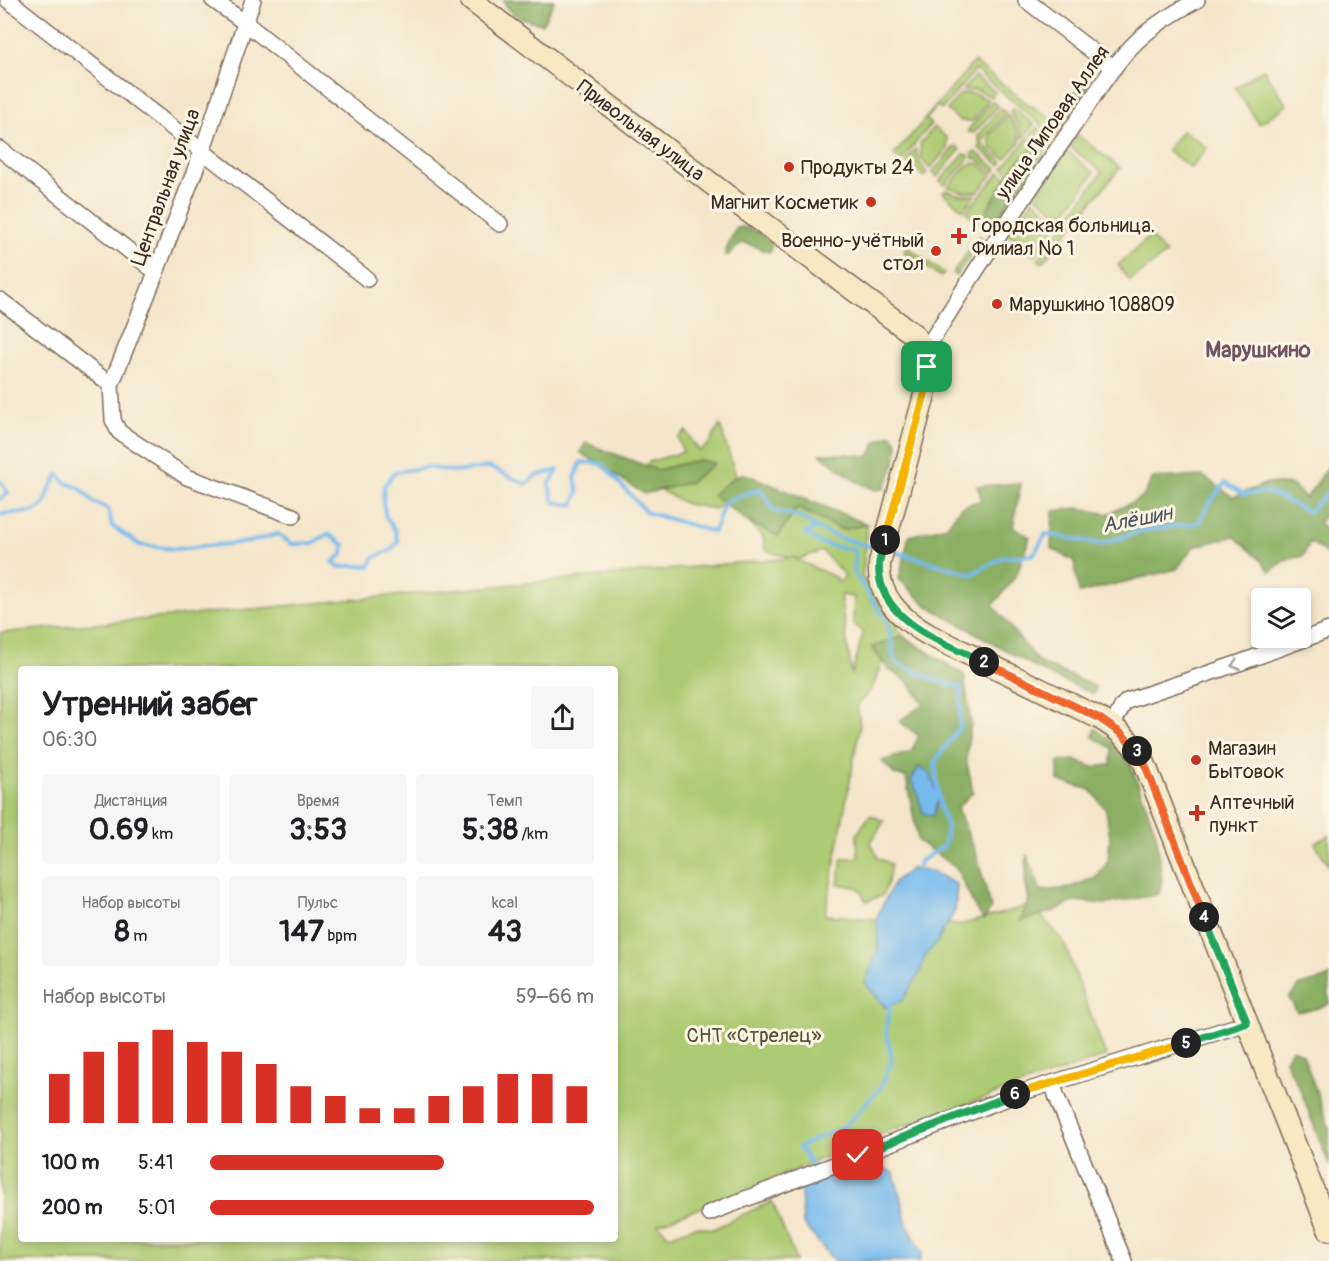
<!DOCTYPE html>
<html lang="ru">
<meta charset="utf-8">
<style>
:root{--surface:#fff;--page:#f6f6f6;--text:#202124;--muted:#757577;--accent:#d93025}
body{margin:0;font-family:Pangolin,sans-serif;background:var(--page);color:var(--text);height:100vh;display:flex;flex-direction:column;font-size:22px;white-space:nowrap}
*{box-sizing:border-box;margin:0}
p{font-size:20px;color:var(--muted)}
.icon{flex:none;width:33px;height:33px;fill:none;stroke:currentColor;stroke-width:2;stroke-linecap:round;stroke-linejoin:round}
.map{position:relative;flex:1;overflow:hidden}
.details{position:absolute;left:18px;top:666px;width:600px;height:576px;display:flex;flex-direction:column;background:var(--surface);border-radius:6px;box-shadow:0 3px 9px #0003}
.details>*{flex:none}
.fabs{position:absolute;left:1251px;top:588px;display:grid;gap:12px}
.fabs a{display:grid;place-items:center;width:60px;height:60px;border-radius:6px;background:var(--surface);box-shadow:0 3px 9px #0003;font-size:30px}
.pin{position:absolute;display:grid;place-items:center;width:51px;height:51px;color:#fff;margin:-26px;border-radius:12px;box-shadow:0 3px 9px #0006}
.km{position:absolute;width:30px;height:30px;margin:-15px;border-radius:50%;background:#222;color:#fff;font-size:16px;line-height:30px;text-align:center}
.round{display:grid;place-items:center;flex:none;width:63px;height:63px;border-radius:6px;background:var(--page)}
.headline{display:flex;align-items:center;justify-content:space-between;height:102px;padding:0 24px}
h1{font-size:33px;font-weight:700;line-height:45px}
.stats{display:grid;grid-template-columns:repeat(3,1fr);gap:9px;height:102px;padding:6px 24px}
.stats div{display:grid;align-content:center;border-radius:6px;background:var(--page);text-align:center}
.stats b{font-size:30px;font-weight:700}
.stats small{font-size:16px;font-weight:400}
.stats p{font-size:16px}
.chart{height:168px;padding:12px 24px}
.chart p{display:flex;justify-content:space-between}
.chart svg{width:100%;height:108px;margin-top:6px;stroke:var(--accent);stroke-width:6}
ul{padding:0 24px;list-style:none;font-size:20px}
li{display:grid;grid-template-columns:96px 72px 1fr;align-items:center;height:45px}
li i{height:15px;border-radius:8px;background:var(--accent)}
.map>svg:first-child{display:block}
.green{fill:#adcb72;stroke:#747a48;stroke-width:1.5;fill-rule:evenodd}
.forest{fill:#8aaf64;stroke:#626c41;stroke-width:1.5}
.water{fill:#77baed;stroke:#597286;stroke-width:1.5}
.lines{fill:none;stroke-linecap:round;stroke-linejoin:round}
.stream{stroke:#77baed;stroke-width:4}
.street-casing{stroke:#7c6c5b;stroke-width:18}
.secondary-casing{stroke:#7c6c5b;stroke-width:24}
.street{stroke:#fff;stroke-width:15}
.secondary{stroke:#f8e8c3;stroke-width:21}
.oneway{stroke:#a79f9a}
.split-1-casing{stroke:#fff;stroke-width:12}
.split-2-casing{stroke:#fff;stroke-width:12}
.split-3-casing{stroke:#fff;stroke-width:12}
.split-4-casing{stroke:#fff;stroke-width:12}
.split-5-casing{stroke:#fff;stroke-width:12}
.split-6-casing{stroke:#fff;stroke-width:12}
.split-7-casing{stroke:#fff;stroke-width:12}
.split-1{stroke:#f5b400;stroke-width:8}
.split-2{stroke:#22a559;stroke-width:8}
.split-3{stroke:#f0652b;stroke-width:8}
.split-4{stroke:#f0652b;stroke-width:8}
.split-5{stroke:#22a559;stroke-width:8}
.split-6{stroke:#f5b400;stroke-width:8}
.split-7{stroke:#22a559;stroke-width:8}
.poi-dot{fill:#c8321e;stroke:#fcf5e5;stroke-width:2}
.labels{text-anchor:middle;stroke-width:6;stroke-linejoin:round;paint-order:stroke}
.street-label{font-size:20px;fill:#3b2a1e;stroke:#fcf5e5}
.poi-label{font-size:20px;fill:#3b2a1e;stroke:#fcf5e5;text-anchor:start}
.park-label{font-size:20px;fill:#585233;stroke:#fcf5e5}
.water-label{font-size:21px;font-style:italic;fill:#4d555c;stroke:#fcf5e5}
.quarter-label{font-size:22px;font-weight:bold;fill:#705463;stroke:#fcf5e5}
</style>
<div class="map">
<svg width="1329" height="1261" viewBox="0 0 1329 1261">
<rect width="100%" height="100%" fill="#fcf5e5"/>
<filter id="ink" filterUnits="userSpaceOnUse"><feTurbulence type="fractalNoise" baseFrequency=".0167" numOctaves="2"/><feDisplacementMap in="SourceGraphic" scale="12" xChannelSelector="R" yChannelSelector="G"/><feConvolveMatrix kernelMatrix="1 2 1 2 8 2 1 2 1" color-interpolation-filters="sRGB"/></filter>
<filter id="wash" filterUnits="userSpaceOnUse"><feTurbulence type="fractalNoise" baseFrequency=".008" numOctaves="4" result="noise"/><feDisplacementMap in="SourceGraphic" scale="24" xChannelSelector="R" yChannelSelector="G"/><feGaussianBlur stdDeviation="1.35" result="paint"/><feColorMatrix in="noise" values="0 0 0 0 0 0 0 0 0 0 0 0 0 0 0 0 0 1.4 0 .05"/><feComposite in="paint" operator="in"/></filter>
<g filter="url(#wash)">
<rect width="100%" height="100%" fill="#f4e6cb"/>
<path class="green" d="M974,62L1028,104L1064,127L1056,137L975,70L942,109L937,106L926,119L931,124L901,161L894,155Z
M1263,69L1287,105L1259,124L1235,88Z
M975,76L995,92L992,97L977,90H963Z
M968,93L976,94L989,100L972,121H960L947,110L960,94Z
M992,101L998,106L974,133L968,132V130Z
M1001,108L1006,113L982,142L979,141L978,136Z
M1014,108L1034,124L1022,139L1019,126L1010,112Z
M1008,115L1017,129L1020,142L1005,159L990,147V136Z
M934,127L947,138V148L930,169L921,158L920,144Z
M1037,127L1053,141L1023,185L1003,168Z
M1183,130L1207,148L1191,168L1167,150Z
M1078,135L1120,168L1042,263L1038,260L1102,172L1070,147Z
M982,144L1003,162L1000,165L979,148L980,145Z
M955,146H957L960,150L937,177L932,173Z
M916,149L919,162L927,173L924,177L905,161Z
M1067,151L1094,173L1062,217L1036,195Z
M976,152L997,169L994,173L977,159H973L972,153Z
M964,154L968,155L969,158L945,185L940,181Z
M978,163L992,175L978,192H963L948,187L967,165Z
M1000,172L1020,189L990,232L966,212Z
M946,190L960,195H975L963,210L943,193Z
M1033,199L1058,222L1035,255L1008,234Z
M979,236L982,238L956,276L953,273Z
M1150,236L1166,254L1130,281L1118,265Z
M907,247L944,273L941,277L904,252Z
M720,425L736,476L713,495L724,504L715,509L686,504L660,490L690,482L714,463L698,460L657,470L645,466L649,462L683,452L678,438L686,431L699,451L709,444Z
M797,508L842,530L867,524L866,547L862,577L903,636L872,647L882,661L873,687L857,706L860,726L825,915L960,925L1031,905L1063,940L1106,1056L880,1134L759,1185L658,1224L669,1236L696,1226L713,1229L772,1201L796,1261H0V633L790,558L765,550L763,537L747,521L778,536ZM822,551L845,576L840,582H838L837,578L791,557L799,559ZM840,595L854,597L853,623L863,633L852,675ZM21,669H615V1239H21Z
M870,815L884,821L871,842L878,858L891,864L888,882L882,896L866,901L859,888L838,884L842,858H858L857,834Z
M1329,835V866L1315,843Z"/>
<path class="forest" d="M503,0H553L554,2L542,24C526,20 510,17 503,0Z
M1090,82L1082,97L1056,132L1057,112L1083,84Z
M1042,139L1050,141L1024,180L991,225L988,226L987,209L1014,165Z
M742,227C754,229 763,234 772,243L770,252C759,250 754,244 742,243L728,255H725V252L736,228Z
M892,434L898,445L895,464L884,489L875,490L856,481L820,454H846L869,456L877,441Z
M586,443L657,470L698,460L714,464L690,482L644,494L580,452Z
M1329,466V510L1319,522L1329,533V555L1310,542L1303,556L1285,560L1270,572L1262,561L1234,536L1193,547L1177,569L1079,593L1074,561L1051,548L1053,511L1078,508L1108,514L1143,497L1153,478L1203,476L1233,497L1267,483L1292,485L1306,498Z
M742,474L748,475L867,524L843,530L797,508L778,536L747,521L712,495L736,476Z
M1021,483L1013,527L1030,537L1016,576L993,605L1038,662L1096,687L1094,694L1053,677L926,605L899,579L909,536L947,526L961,507L982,500L977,486Z
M903,636L964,675L971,723L966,759L973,792L957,808L976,853L991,908L984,920L976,909L956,868L918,841L906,777L895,775L882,761L911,752L919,736L899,721L924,704L907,681L888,669L872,647Z
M1095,728L1112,742L1131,765L1156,833L1162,880L1159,894L1106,904L1076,901L1054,911L1020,921L1029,900L1025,880L1027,855L1041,891L1069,888L1098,876L1108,861L1110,837L1106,810L1091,790L1058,781V762L1074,760L1093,767L1111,765L1112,748L1093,737Z
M1329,976V1004L1315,1009L1297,1012L1289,998L1300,985L1323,979Z
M1292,1049L1303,1054L1329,1127V1165L1301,1092L1285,1060Z"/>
<path class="water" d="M919,767L930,774L939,796L933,816L923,813L917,792L911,780Z
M911,869L932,871L957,885L955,911L937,942L925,956L920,973L902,1001L885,1007L865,983L878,949L877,916L895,881Z
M867,1161L894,1173L907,1224L922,1252L920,1261H834L803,1224L801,1189C822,1176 844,1168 867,1161Z"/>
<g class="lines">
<path class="stream" d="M0,481L8,493L0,499
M0,514L32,512L44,505L50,489L58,474L66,483L80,488L93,502L108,509L112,526L140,545L174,549L249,542L278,534L292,544L313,543L328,534L344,545L343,554L333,562L339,567L349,566H370L373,558L391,550L398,542L395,530L386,517L383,503L384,486L395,472L428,467L456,472L489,467L526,484L536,476L558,470L549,485L554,502L573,505L578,492L575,478L581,462L602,464L646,512L714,532L724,504L729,500L760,489L774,511L801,517L816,528L840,538L873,547
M816,528L805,533L822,544L855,550L854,573L888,623L895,662L936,681L961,687L960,726L935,762L940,807L947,826L944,846L919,862L917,874
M895,552L972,574L1003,557L1033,555L1046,534L1101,544L1141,531L1198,523L1208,505L1225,483L1244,494L1268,492L1309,512L1329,491
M813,1166L799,1147L845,1126L881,1087L892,1060L886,1030L891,1002"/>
</g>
</g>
<g filter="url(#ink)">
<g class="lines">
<g class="street-casing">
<path id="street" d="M8,0L367,279
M213,0L244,22L500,224
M253,0L202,152L150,288L111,385L113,420L119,432L187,477L293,516
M1026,0L1114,68
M0,149L156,272
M0,300L111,385
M923,348L931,341C976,269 1023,198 1072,128C1092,100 1112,65 1137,41C1155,24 1176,12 1197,0
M1112,726L1123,705L1127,701L1242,662L1329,630
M1053,1083L1056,1095L1124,1261
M709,1213L1023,1092L1247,1023"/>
</g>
<g class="secondary-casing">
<path id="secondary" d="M471,0L742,207L913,334C929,351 929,372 925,393L880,561C875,595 902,620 929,635L1099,718C1118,729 1134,743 1144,762L1329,1230"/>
</g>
<use href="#street" class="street"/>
<use href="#secondary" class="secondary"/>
</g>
<defs><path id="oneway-chevron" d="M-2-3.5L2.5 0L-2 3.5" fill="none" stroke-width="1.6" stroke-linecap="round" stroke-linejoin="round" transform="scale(1.5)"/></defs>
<use class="oneway" href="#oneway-chevron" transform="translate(1235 665) rotate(161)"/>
</g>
<g class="lines" filter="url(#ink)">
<g class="split-1-casing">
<path id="split-1" d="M885,540L925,393L928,376L927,367"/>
</g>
<g class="split-2-casing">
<path id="split-2" d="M885,540C883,549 879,558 879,567C878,621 945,643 984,662"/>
</g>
<g class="split-3-casing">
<path id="split-3" d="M984,662L1099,718L1122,734L1137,751"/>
</g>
<g class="split-4-casing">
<path id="split-4" d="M1137,751L1144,762L1204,917"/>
</g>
<g class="split-5-casing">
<path id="split-5" d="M1186,1043L1247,1023L1204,917"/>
</g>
<g class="split-6-casing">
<path id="split-6" d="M1015,1094L1186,1043"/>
</g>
<g class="split-7-casing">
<path id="split-7" d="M858,1155L1015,1094"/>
</g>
<use href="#split-1" class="split-1"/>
<use href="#split-2" class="split-2"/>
<use href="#split-3" class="split-3"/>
<use href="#split-4" class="split-4"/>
<use href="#split-5" class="split-5"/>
<use href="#split-6" class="split-6"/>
<use href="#split-7" class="split-7"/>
</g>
<g class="poi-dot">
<circle cx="789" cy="167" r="6"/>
<circle cx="871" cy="202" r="6"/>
<path d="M956 227h6v6h6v6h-6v6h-6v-6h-6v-6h6z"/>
<circle cx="936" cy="251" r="6"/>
<circle cx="997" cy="304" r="6"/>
<circle cx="1196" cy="760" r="6"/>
<path d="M1194 804h6v6h6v6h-6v6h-6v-6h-6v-6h6z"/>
</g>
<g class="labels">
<g class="street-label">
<text transform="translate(1052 122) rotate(-55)" y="7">улица Липовая Аллея</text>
<text transform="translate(641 130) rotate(37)" y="7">Привольная улица</text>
<text transform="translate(165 187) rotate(-70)" y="7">Центральная улица</text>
</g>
<g class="poi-label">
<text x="801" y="174">Продукты 24</text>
<text x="859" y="209" text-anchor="end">Магнит Косметик</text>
<text x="972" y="232">Городская больница.<tspan x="972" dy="23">Филиал № 1</tspan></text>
<text x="924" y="247" text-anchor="end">Военно-учётный<tspan x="924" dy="23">стол</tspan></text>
<text x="1009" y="311">Марушкино 108809</text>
<text x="1208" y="755">Магазин<tspan x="1208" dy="23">Бытовок</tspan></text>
<text x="1209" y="809">Аптечный<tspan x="1209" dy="23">пункт</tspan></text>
</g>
<g class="park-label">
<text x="754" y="1042">СНТ «Стрелец»</text>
</g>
<g class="water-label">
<text transform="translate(1137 519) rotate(-11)" y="7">Алёшин</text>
</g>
<g class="quarter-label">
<text x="1258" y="357">Марушкино</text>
</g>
</g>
</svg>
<div class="fabs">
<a><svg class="icon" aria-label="layers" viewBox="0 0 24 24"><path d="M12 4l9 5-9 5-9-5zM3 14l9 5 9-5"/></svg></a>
</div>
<div class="pin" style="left:927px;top:367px;background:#1e9e55"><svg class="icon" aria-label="arrive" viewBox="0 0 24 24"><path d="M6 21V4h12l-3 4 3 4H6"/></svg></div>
<div class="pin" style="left:858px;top:1155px;background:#d93025"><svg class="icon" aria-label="check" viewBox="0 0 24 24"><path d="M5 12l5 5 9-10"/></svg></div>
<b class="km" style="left:885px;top:540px">1</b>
<b class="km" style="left:984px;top:662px">2</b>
<b class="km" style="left:1137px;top:751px">3</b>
<b class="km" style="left:1204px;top:917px">4</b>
<b class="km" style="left:1186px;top:1043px">5</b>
<b class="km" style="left:1015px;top:1094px">6</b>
<section class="details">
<div class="headline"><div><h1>Утренний забег</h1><p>06:30</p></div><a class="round"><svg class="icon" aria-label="share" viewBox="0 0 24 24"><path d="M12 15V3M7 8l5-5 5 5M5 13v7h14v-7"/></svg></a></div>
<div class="stats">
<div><p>Дистанция</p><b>0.69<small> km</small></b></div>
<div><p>Время</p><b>3:53</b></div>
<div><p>Темп</p><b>5:38<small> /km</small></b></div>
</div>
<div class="stats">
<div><p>Набор высоты</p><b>8<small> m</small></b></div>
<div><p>Пульс</p><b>147<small> bpm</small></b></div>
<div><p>kcal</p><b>43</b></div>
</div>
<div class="chart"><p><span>Набор высоты</span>59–66 m</p>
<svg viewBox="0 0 160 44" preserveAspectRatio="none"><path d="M5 44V24M15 44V15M25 44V11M35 44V6M45 44V11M55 44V15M65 44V20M75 44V29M85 44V33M95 44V38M105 44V38M115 44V33M125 44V29M135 44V24M145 44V24M155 44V29"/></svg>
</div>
<ul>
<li><b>100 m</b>5:41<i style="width:61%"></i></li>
<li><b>200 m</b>5:01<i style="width:100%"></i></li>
</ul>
</section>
</div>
